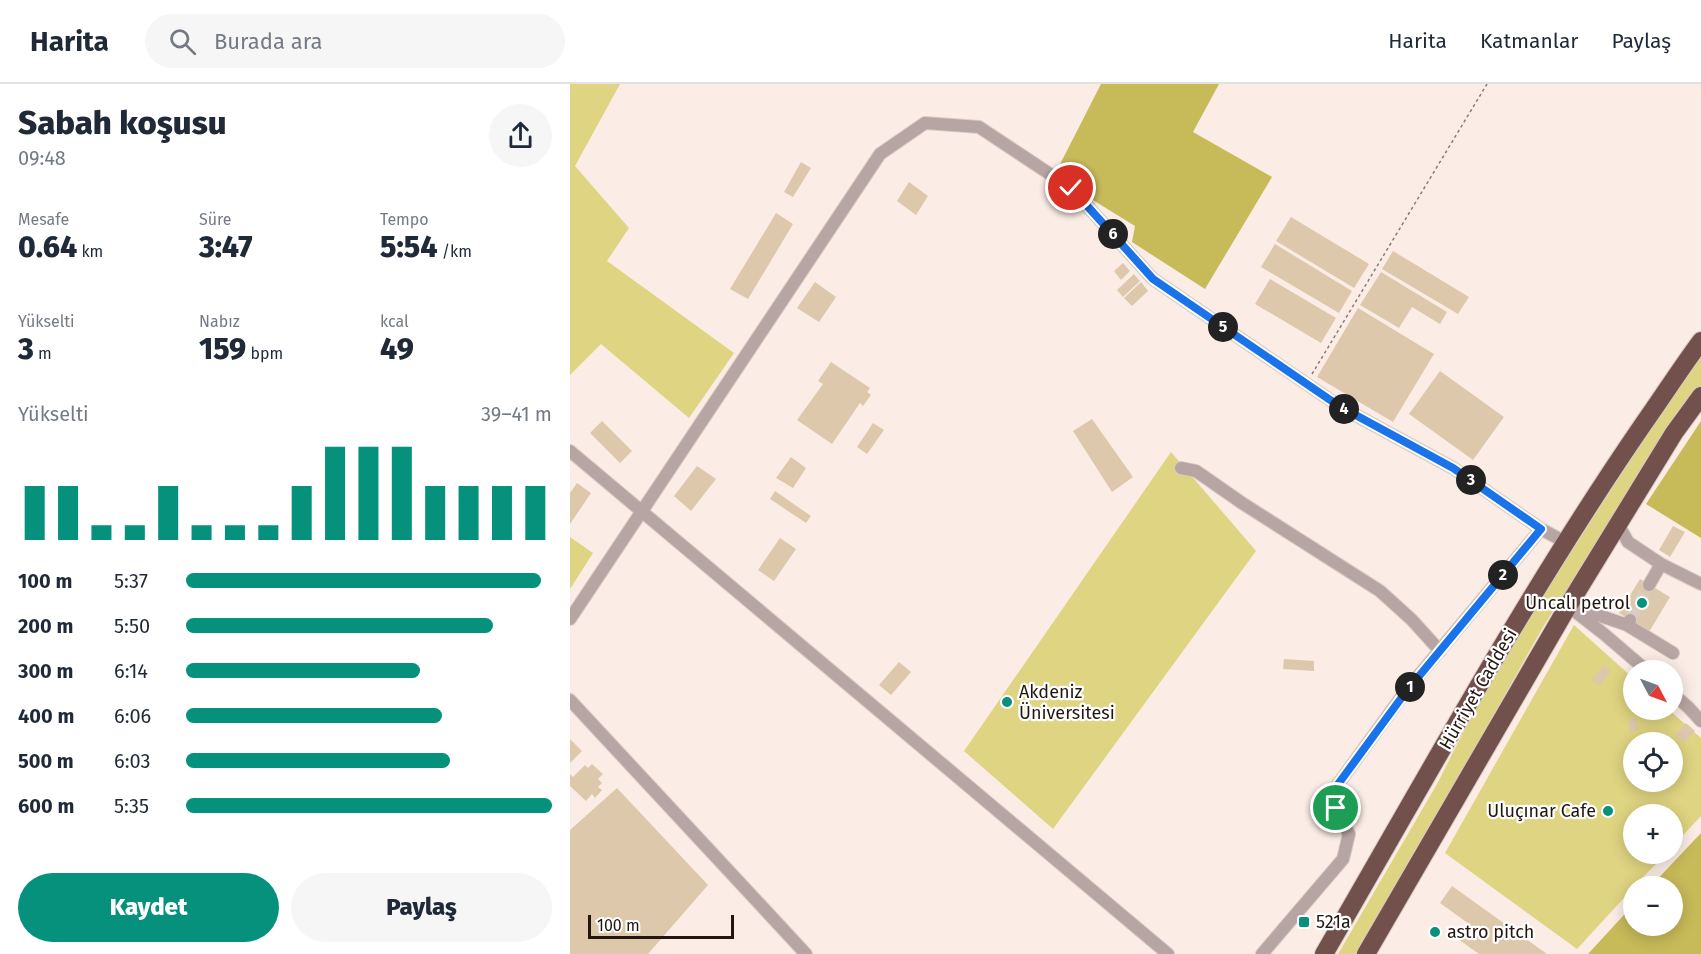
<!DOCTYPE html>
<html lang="tr">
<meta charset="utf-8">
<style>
:root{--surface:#fff;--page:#f6f6f7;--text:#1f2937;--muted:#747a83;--line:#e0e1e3;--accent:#05917c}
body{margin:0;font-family:"Fira Sans",sans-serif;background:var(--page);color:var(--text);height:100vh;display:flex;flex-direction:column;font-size:22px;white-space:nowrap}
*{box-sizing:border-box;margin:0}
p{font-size:20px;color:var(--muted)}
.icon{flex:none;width:33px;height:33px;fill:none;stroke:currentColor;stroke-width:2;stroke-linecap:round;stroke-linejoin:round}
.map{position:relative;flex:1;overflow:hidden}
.side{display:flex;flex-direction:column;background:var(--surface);width:570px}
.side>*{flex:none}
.needle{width:39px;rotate:131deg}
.buttons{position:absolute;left:1053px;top:576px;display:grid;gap:12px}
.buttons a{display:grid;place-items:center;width:60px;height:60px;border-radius:50%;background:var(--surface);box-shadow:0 3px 15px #0003;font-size:30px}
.scale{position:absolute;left:18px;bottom:15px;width:146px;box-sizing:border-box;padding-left:6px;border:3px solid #22160f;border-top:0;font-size:16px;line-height:21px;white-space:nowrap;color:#22160f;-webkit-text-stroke:4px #fff;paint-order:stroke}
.pin{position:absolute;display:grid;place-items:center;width:51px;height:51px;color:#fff;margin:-26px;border:3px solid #fff;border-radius:50%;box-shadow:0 2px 6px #0007}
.km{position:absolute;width:30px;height:30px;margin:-15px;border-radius:50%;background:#222;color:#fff;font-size:16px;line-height:30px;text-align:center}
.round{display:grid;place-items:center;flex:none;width:63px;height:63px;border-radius:32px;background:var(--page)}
.head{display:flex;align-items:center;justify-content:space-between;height:102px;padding:0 18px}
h1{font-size:33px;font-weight:800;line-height:45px}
.metrics{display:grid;grid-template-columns:repeat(3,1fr);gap:9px;height:102px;padding:6px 18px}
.metrics div{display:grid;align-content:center}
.metrics b{font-size:30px;font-weight:800}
.metrics small{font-size:16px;font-weight:400}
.metrics p{font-size:16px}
.chart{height:168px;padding:12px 18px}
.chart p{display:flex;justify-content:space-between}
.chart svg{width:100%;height:108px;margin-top:6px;stroke:var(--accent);stroke-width:6}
.button{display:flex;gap:12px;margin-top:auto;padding:12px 18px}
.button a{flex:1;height:69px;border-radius:36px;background:var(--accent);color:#fff;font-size:24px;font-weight:800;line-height:69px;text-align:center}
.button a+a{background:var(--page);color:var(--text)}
ul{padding:0 18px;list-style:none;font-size:20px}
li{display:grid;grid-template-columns:96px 72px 1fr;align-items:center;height:45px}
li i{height:15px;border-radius:8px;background:var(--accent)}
header{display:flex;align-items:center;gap:36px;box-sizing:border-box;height:84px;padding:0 30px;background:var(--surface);border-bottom:2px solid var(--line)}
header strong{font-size:28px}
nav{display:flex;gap:33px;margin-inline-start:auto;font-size:21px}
.search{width:420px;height:54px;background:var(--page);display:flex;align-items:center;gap:15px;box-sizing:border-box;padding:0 21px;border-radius:33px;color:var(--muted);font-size:22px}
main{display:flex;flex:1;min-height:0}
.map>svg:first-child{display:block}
.green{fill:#dfd481;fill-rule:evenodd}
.forest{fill:#c7ba59}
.building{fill:#ddc8ab}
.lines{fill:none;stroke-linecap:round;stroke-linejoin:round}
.minor-tunnel{stroke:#dacdc5;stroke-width:12;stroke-dasharray:12 6;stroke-linecap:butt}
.minor-casing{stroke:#d8cbc3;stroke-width:14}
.highway-casing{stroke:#d8cbc3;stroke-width:20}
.path{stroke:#897c74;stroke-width:1.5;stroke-dasharray:3 3;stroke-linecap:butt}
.minor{stroke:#b6a5a3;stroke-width:12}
.highway{stroke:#72514d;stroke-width:18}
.route-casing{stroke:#fff;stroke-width:12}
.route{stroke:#1a73e8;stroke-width:8}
.poi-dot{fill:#05917c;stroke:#fff;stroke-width:2}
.labels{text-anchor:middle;stroke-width:4.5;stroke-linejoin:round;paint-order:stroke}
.poi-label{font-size:18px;fill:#22160f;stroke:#fff;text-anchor:start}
.street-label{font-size:18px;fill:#22160f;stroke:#fff}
</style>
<header>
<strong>Harita</strong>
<div class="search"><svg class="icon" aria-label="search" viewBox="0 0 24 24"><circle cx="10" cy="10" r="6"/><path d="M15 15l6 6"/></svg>Burada ara</div>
<nav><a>Harita</a><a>Katmanlar</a><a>Paylaş</a></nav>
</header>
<main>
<section class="side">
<div class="head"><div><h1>Sabah koşusu</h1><p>09:48</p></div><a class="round"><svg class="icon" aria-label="share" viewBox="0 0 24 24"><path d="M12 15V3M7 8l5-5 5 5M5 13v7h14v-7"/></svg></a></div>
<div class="metrics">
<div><p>Mesafe</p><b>0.64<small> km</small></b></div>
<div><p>Süre</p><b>3:47</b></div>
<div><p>Tempo</p><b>5:54<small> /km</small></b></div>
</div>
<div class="metrics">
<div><p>Yükselti</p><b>3<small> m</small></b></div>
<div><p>Nabız</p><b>159<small> bpm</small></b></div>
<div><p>kcal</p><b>49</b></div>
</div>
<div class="chart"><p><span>Yükselti</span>39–41 m</p>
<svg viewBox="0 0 160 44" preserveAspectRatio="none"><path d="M5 44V22M15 44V22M25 44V38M35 44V38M45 44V22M55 44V38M65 44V38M75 44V38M85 44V22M95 44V6M105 44V6M115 44V6M125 44V22M135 44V22M145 44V22M155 44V22"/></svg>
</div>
<ul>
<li><b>100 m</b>5:37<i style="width:97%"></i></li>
<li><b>200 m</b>5:50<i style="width:84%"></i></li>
<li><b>300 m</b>6:14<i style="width:64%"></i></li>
<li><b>400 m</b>6:06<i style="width:70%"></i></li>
<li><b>500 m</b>6:03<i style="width:72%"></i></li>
<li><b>600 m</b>5:35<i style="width:100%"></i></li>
</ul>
<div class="button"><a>Kaydet</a><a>Paylaş</a></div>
</section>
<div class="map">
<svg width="1131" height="870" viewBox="0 0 1131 870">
<rect width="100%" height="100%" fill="#fbede5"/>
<path class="green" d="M0,0H50L5,82L59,144L37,177L164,269L119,334L31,260L0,291Z
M1131,272V302L1087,364L973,543L855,753L787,870H768L867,700L911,613L961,530L1094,324Z
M601,368L686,467L483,745L394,667Z
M0,453L23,469L0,505Z
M1004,541L1063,594L1064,626H1099L1131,654V732L1103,762L1102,730H1064V770H1096L1064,802L1063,804L1007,865L875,769ZM1064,658H1102V698H1064Z"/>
<path class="forest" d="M531,0H649L623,48L702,93L635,205L562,158L565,142L484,92Z
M1131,337V454L1076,420Z
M1131,749V870H1018L1063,821L1064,842H1102V802H1081Z"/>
<path class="building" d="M231,78L241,84L223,113L214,108Z
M339,98L358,112L346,131L327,117Z
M206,129L223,140L178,215L160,205Z
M721,133L799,180L784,204L706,157Z
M705,160L782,207L769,229L691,183Z
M823,167L899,213L888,230L812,185Z
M553,179L560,187L551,196L544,187Z
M811,188L877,228L870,240L842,223L829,244L790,221Z
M564,190L570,197L553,213L547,206Z
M700,195L766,234L751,259L685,220Z
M245,198L266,213L249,238L227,224Z
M571,198L578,207L562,222L554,214Z
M788,224L864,270L823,338L747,293Z
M261,278L300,304L297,308L301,311L293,322L290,319L262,360L227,336L253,300L248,297Z
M870,287L934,333L903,376L839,330Z
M522,335L563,393L542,408L503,347Z
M32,337L62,367L50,379L20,349Z
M303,339L314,346L297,370L287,363Z
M221,373L236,384L223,404L206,394Z
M127,382L146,395L121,427L104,412Z
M7,399L21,409L0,440V409Z
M205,407L241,432L236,439L200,415Z
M1103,442L1115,448L1100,473L1089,466Z
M210,454L226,465L204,497L188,486Z
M1070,495L1100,513L1079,548L1049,529Z
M714,575L744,577V587L713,585Z
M329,578L341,588L321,611L309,601Z
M1033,581L1041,587L1030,602L1022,596Z
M1066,634L1069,646L1060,648L1058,636Z
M1116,639L1125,647L1114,659L1105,650Z
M0,655L12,667L0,679Z
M22,680L33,690L28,695L32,699L28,703L32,706L25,714L22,710L16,717L0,702V690L3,693L15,681L18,684Z
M47,704L138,801L78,870H0V746Z
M882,802L977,870H909L888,855L899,840L870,819Z"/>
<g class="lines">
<path class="minor-tunnel" d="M1060,536L1079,501"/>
<g class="minor-casing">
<path id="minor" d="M0,367L598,870
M611,384L626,387L672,419L810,507L842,536L870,567
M1048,440L1058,458L1091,480L1079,501
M1091,480L1131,500
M998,522L1034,550L1076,586
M1005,523L1057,541L1060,536
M0,535L310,70L355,39L409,43L501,104L583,195L769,322L883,384L971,445L995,458
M1057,541L1103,569
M1102,609L1118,623L1131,637
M0,616L236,870
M692,870L773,775L779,750L766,724V703L835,608L971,445"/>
</g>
<g class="highway-casing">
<path id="highway" d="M754,870C858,691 957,509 1074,339C1093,312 1111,284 1131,257
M796,870L998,522L1104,349L1131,312"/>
</g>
<path class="path" d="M742,290L917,0"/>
<use href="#minor" class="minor"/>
<use href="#highway" class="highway"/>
</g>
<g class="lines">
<g class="route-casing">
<path id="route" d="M501,104L583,195L769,322L883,384L971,445L835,609L766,703V724"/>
</g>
<use href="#route" class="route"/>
</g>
<g class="poi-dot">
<circle cx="1072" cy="519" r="6"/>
<circle cx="437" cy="618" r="6"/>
<circle cx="1038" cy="727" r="6"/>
<rect x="728" y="832" width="12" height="12" rx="3"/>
<circle cx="865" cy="848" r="6"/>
</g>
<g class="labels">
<g class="poi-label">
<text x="1060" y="525" text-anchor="end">Uncalı petrol</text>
<text x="449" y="614">Akdeniz<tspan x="449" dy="21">Üniversitesi</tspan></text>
<text x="1026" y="733" text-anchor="end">Uluçınar Cafe</text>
<text x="746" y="844">521a</text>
<text x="877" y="854">astro pitch</text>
</g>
<g class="street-label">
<text transform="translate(908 605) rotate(-60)" y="6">Hürriyet Caddesi</text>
</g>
</g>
</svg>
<div class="buttons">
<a><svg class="needle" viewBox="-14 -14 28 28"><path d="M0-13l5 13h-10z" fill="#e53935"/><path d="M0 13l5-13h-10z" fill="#747a83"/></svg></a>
<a><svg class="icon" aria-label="locate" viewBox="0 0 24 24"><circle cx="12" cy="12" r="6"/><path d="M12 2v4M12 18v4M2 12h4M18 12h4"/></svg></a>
<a>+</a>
<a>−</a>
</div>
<div class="scale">100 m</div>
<div class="pin" style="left:766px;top:724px;background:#1e9e55"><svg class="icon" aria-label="arrive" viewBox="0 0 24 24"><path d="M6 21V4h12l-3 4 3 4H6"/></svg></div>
<div class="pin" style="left:501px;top:104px;background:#d93025"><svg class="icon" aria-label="check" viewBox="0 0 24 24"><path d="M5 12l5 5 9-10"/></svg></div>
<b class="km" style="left:840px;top:603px">1</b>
<b class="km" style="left:933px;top:491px">2</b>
<b class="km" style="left:901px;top:396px">3</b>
<b class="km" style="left:774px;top:325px">4</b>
<b class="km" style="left:653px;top:243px">5</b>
<b class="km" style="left:543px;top:150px">6</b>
</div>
</main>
